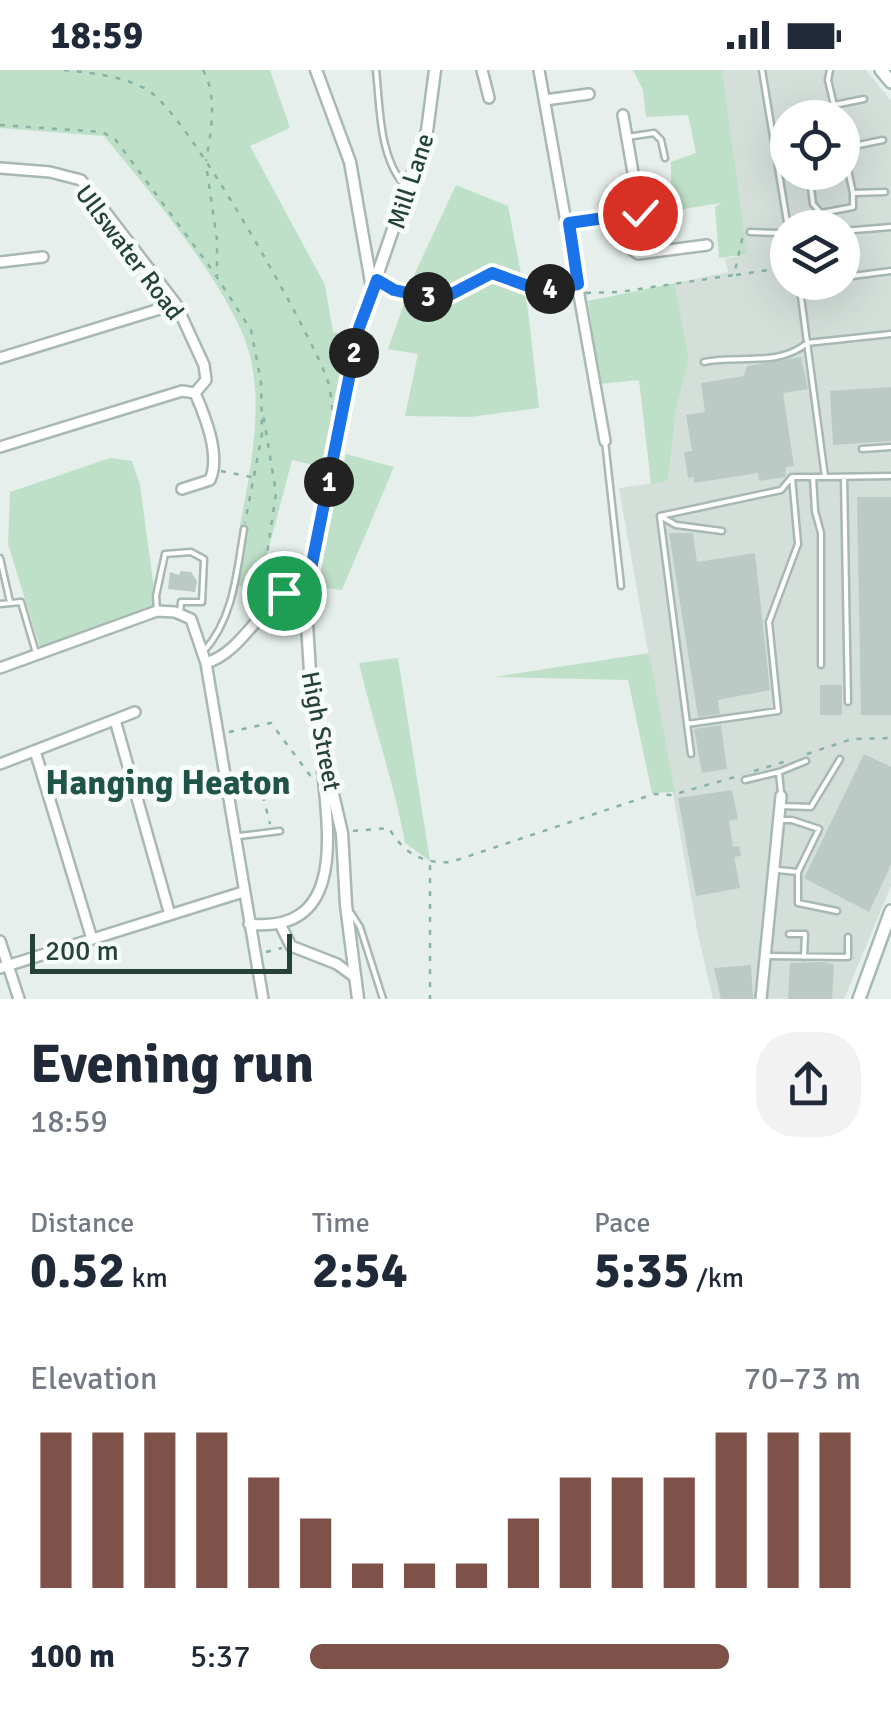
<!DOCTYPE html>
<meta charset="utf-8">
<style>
:root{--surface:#fff;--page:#f2f2f3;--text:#1f2937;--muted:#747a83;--accent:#7f5249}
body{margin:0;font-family:Signika,sans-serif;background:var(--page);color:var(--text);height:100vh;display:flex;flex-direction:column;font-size:38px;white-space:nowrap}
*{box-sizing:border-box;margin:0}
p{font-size:32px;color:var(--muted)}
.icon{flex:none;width:55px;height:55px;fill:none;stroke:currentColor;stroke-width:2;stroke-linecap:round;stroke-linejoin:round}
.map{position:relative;height:929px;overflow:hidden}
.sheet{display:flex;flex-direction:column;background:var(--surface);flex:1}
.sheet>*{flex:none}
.fabs{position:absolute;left:770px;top:30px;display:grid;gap:20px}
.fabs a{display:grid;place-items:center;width:90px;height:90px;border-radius:50%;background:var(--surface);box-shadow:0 10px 40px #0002;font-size:50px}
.scale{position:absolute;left:30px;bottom:25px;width:262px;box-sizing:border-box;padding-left:10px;border:5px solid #24423a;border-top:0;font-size:28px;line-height:35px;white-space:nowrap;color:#24423a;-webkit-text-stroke:8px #f7fbf9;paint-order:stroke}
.pin{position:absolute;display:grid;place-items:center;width:85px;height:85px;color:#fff;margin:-42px;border:5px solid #fff;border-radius:50%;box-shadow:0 2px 10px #0007}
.km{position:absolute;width:50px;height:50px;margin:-25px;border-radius:50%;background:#222;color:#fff;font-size:28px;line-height:50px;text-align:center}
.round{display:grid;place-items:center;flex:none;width:105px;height:105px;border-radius:40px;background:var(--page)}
.head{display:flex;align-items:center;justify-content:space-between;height:170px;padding:0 30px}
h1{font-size:55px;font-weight:800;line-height:75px}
.stats{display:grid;grid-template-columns:repeat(3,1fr);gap:15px;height:170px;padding:10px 30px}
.stats div{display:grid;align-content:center}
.stats b{font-size:50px;font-weight:800}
.stats small{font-size:28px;font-weight:400}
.stats p{font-size:28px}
.chart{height:280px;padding:20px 30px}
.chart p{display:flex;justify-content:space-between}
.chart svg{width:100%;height:180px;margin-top:10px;stroke:var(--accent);stroke-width:6}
ul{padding:0 30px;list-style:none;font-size:32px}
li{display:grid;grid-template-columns:160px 120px 1fr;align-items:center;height:75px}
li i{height:25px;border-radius:12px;background:var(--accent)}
.status{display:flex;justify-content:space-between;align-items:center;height:70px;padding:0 50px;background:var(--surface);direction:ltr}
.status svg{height:28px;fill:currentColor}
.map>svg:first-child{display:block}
.built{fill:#d4dfda;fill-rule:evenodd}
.green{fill:#bfe0c8}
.building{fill:#bbcac4}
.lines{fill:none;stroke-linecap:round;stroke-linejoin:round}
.service-casing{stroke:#a8b8b2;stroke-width:9}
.minor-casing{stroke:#a8b8b2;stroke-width:14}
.tertiary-casing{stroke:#a8b8b2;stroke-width:15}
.secondary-casing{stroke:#a4bbb3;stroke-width:16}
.path{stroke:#86b3a5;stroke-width:2.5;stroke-dasharray:5 8;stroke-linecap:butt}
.service{stroke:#fff;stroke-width:4}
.minor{stroke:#fff;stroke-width:9}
.tertiary{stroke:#fff;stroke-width:10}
.secondary{stroke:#fff;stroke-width:11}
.route-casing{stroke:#fff;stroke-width:20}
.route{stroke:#1a73e8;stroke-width:12}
.labels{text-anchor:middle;stroke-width:10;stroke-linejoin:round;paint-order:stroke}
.street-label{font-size:25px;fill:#24423a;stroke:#f7fbf9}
.district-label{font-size:35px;font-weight:bold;fill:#1f5548;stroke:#f7fbf9}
</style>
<div class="status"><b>18:59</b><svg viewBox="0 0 49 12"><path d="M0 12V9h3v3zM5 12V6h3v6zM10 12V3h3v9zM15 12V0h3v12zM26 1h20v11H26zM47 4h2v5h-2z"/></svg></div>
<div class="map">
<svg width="891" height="929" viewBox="0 0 891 929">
<rect width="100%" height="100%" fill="#e6efeb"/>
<path class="built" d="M722,0H866L891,31V816L844,929H713L698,865L619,418L668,411L676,340L689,290L675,213L728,202L725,189L746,184ZM788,48H842V102H788ZM788,158H842V212H788Z"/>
<path class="green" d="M0,0H270L290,58L250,76L325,215L333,262L349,266L327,398L292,390L258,519L239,516L246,458L240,456C250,402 264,337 249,282C232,220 147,118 104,66L0,58Z
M633,0H722L747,184L719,188L715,137L721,133L671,141V92L696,83L688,45L646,47L643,20Z
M456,115L508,136L528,240L539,338L470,347L405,346L418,284L388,279L415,203Z
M675,213L689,290L676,340L668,411L651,414L639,310L600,314L588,231Z
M346,384L394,397L342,520L315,517Z
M110,388L132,391L140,415L157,541L42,584L8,474L10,422Z
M649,583L675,722L652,723L628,610L494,607Z
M398,588L430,791L405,773C394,712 373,654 359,593Z"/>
<path class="building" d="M801,287L808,319L783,323L794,396L786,397L785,407L759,411L758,403L694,413V407L688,408L684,382L692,381L686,345L705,342L701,313L744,306L747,296Z
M891,317V371L833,375L830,321Z
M857,427H891V645H861Z
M669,463H693L697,492L755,483L770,620L718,630L720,644L698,647Z
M181,501L191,502L197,511L195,522L168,519L170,502L179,505Z
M820,615H842V645H820Z
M721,655L727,699L702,703L694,659Z
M864,684L891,697V795L869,842L804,808Z
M732,720L738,749L729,751L733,777L739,776L741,786L734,787L740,818L696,826L678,728Z
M825,892L834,895L832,929H788L790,893Z
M751,895L753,929H721L714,898Z"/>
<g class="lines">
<g class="service-casing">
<path id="service" d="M376,0C380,37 379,86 404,115
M762,0L788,158
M830,0L828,10L837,48
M834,35L864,29
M627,67L654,63L661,70L665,88
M842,72L853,123L885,122
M844,78L883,70
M809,102L813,134L821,143L853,137V123
M842,161L891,157
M750,162L779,163L788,168
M852,206L891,201
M799,212L825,407L891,406
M704,292C737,285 779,297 807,273L891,264
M605,371L621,516
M862,379L891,377
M813,407L815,441L821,463V595
M844,407L848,632
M660,446L691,684
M722,461L676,455L660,446L781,420L792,407H825
M0,488L10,532
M0,534L21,532L36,583
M157,541L156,526L165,484L191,482L204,489L202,532H181L180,544
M204,581C234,548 237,500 244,459
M687,654L778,641L769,552L798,474L792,407
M745,710L779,702
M781,723L779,702L806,691
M780,736L811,737L840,689
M779,750H792L819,759L798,802
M239,766L280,761
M778,800L798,802V833L837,841
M351,843L360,857L383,929
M789,864H805L804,887
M768,886L848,887V867"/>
</g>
<g class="minor-casing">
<path id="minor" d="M482,0L489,28
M539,0L605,371
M545,30L589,24
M623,45L640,143L661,140
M0,98L50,102L81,110L176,234L204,295L206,310L195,323
M620,148L625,174L638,184L707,175
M569,153L640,143
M0,192L43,187
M0,288L176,234
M0,377L182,321L195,323
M182,419L210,410C221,385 205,346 195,323
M206,593C248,581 270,514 308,513
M0,598L157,541L175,542L191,549L206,593L263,929
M115,650L170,845
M35,681L92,869
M0,694L135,642
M249,854C347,864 328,761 322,695
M280,854L291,876L337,894L356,908
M0,871L19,929
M0,898L243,822
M761,929L781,726"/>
</g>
<g class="tertiary-casing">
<path id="tertiary" d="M316,0L350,92L372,218
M358,929L346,835L342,763L312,634L306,538L359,258L427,61L435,0"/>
</g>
<g class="secondary-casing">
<path id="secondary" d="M881,0L891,12
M859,929L891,841"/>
</g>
<path class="path" d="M64,0C91,3 122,6 146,19C187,41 307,257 326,306C331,318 331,332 333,344
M203,0C218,26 211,63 206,91
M0,55L102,62L115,69L213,201L251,260L261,312L262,364L245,453
M207,101L217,170V206
M736,205L788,197
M383,213L394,220L440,230L492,203L542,221L567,216
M586,223L619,222L734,205L743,165
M221,401L252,407
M260,532L276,423L263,343
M229,662L271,653L315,712
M807,684L852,669L891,668
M754,701L790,690
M263,726L270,754
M353,761L389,758C403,783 423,794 451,792L654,724L672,725L742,705
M430,795V929
M266,882L282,878"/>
<use href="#service" class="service"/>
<use href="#minor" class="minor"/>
<use href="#tertiary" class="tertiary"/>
<use href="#secondary" class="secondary"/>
</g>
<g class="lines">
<g class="route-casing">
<path id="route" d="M284,523L296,514H308L359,258L377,210L394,220L440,230L492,203L542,221L578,214L569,153L640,143"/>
</g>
<use href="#route" class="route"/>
</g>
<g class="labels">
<g class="street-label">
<text transform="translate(410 111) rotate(-72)" y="9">Mill Lane</text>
<text transform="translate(130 182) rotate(53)" y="9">Ullswater Road</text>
<text transform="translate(322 661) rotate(79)" y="9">High Street</text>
</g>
<g class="district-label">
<text x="168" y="724">Hanging Heaton</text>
</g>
</g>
</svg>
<div class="fabs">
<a><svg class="icon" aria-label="locate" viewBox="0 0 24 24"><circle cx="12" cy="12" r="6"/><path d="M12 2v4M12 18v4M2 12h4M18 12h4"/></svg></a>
<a><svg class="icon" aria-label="layers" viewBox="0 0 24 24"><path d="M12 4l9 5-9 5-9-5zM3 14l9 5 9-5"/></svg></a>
</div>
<div class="scale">200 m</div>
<div class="pin" style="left:284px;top:523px;background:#1e9e55"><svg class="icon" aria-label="arrive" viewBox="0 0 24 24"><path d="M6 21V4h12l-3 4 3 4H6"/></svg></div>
<div class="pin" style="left:640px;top:143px;background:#d93025"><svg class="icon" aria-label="check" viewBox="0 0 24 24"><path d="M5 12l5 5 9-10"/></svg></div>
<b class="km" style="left:329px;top:412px">1</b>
<b class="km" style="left:354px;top:283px">2</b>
<b class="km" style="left:428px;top:227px">3</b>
<b class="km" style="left:550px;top:219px">4</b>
</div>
<section class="sheet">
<div class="head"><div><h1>Evening run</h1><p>18:59</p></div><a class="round"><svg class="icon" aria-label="share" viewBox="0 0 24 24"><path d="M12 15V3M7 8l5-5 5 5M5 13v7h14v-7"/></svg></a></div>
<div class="stats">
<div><p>Distance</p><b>0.52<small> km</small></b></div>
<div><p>Time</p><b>2:54</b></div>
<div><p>Pace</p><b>5:35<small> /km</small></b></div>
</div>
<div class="chart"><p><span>Elevation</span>70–73 m</p>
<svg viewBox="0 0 160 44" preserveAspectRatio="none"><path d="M5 44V6M15 44V6M25 44V6M35 44V6M45 44V17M55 44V27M65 44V38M75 44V38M85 44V38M95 44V27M105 44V17M115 44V17M125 44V17M135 44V6M145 44V6M155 44V6"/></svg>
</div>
<ul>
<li><b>100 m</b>5:37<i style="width:76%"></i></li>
</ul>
</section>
